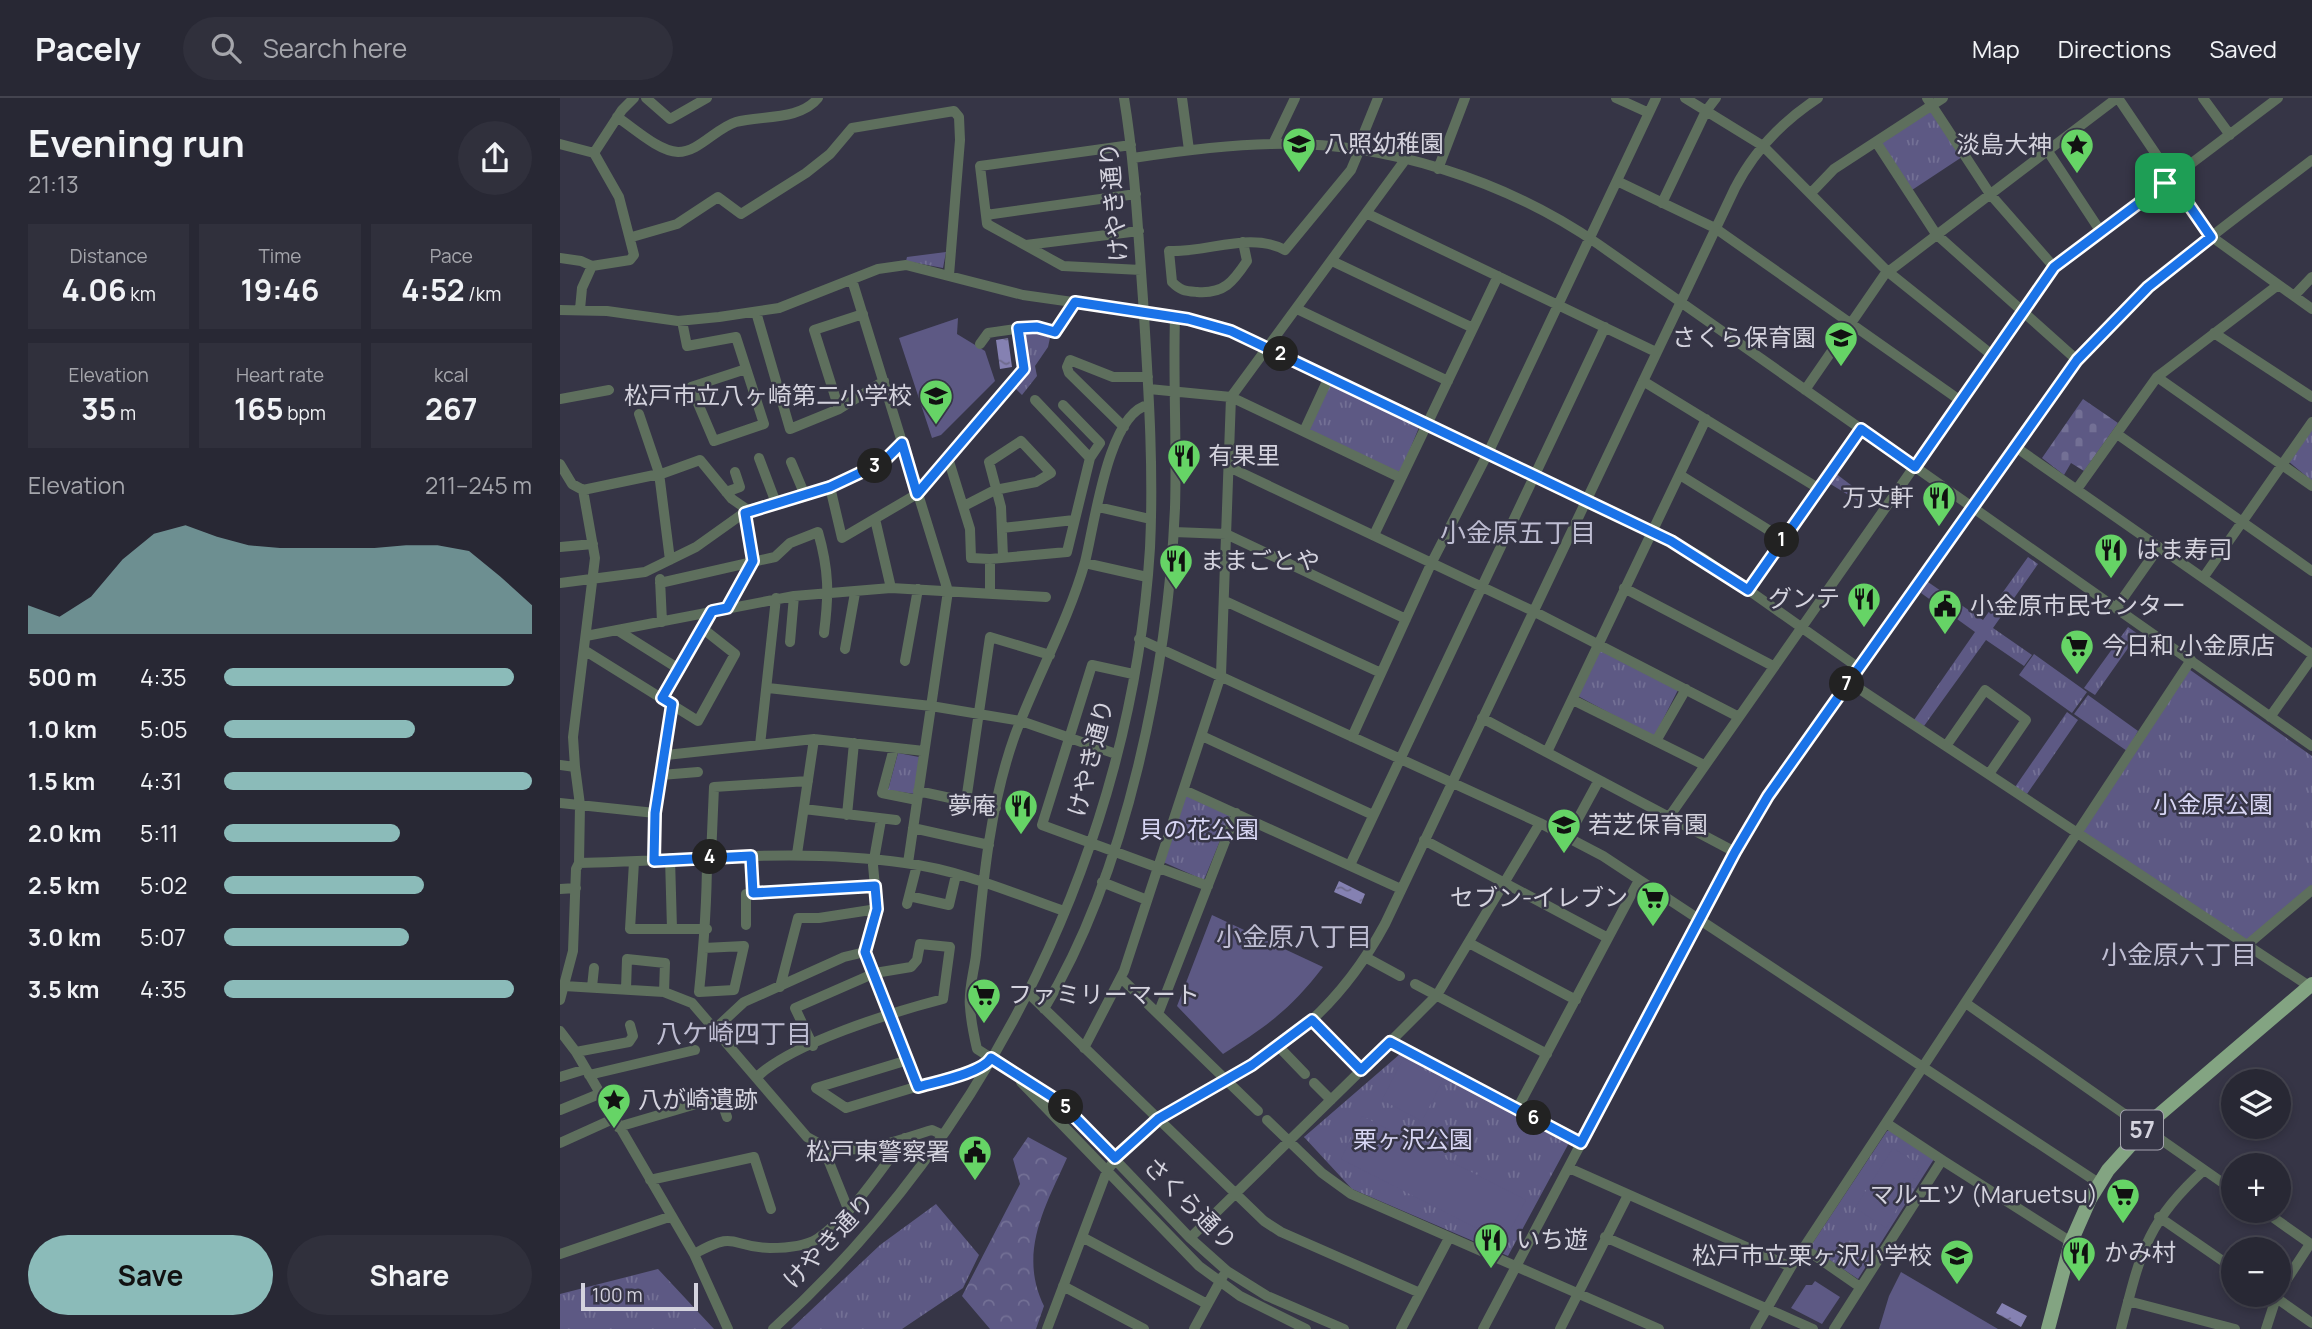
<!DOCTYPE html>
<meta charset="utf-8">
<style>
:root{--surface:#282834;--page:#30303c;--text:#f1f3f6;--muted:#a5a6ac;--line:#44444f;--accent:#8bbbb9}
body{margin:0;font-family:Manrope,"Noto Sans JP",sans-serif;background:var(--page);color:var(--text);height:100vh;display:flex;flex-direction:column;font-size:26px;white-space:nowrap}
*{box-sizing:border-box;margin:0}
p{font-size:23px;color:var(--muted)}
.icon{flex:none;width:38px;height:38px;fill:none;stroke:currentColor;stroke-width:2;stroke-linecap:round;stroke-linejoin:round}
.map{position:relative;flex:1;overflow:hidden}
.side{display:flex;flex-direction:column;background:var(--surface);width:560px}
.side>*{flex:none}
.fabs{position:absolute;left:1661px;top:971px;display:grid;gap:14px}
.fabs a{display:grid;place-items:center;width:70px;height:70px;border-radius:50%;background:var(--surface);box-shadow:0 4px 10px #0003,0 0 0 2px var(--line);font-size:35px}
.scale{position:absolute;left:21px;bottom:18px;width:117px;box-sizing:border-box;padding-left:7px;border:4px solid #d4d3de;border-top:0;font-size:19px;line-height:24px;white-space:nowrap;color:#d4d3de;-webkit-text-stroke:5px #363546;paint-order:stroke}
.pin{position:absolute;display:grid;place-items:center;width:60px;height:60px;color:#fff;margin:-30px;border-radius:14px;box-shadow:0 4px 10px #0006}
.km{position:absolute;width:35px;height:35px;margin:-18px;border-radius:50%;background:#222;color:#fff;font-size:19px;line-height:35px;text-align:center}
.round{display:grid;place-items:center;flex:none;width:74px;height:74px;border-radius:37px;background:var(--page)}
.head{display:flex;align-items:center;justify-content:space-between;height:119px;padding:0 28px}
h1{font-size:38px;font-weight:700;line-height:52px}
.stats{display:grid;grid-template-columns:repeat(3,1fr);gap:10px;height:119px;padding:7px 28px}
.stats div{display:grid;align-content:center;border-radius:0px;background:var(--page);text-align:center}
.stats b{font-size:30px;font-weight:700}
.stats small{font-size:19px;font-weight:400}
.stats p{font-size:19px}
.chart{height:196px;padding:14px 28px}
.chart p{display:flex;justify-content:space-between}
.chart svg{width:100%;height:126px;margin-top:7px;fill:var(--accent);opacity:.7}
.primary-button{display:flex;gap:14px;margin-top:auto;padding:14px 28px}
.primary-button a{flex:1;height:80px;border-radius:42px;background:var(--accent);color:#111;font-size:28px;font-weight:700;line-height:80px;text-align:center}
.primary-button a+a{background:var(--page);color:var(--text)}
ul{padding:0 28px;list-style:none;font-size:23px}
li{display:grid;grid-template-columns:112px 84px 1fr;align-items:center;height:52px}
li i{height:18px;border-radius:9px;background:var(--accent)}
header{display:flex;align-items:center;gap:42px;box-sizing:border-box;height:98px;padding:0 35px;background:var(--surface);border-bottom:2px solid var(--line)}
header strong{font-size:33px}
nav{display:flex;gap:38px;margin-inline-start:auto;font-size:24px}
.search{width:490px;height:63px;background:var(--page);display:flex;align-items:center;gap:18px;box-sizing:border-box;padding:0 24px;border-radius:38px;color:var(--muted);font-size:26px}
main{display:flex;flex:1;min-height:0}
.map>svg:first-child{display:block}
.grass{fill:url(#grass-dots)}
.forest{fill:url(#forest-crowns)}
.cemetery{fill:url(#cemetery-stones)}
.park{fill:url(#park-tufts)}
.pitch{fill:#5d5984}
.water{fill:url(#water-ripples)}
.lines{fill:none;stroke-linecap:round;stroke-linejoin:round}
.minor{stroke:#5e6f5d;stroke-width:10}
.major{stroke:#83a482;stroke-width:14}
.route-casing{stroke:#fff;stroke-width:14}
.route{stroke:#1a73e8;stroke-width:9}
.labels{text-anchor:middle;stroke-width:5;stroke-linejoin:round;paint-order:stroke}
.shield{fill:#363546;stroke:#a5a4b0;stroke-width:2}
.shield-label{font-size:23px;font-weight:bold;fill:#d4d3de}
.poi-label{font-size:24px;fill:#d4d3de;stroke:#363546;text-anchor:start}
.street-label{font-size:24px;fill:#d4d3de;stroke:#363546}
.park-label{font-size:24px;fill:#d7d5f3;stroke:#363546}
.neighbourhood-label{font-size:26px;fill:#bebdd2;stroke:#363546}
</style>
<header>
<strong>Pacely</strong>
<div class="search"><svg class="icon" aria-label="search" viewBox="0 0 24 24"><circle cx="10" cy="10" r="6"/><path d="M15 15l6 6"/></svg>Search here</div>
<nav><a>Map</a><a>Directions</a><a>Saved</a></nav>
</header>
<main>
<section class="side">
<div class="head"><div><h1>Evening run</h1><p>21:13</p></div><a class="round"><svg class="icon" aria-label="share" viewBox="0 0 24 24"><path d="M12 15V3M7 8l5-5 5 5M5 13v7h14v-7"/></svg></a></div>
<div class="stats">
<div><p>Distance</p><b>4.06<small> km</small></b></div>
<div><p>Time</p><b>19:46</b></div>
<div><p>Pace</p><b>4:52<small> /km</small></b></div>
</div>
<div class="stats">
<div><p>Elevation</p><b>35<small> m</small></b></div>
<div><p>Heart rate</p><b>165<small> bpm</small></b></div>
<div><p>kcal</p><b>267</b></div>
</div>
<div class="chart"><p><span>Elevation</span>211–245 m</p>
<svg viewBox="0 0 160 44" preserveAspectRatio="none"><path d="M0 44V34L10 38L20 31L30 18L40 9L50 6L60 10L70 13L80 14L90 14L100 14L110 14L120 13L130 13L140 15L150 24L160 34V44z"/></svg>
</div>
<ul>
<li><b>500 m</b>4:35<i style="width:94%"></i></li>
<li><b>1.0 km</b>5:05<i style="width:62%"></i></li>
<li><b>1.5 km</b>4:31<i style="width:100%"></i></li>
<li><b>2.0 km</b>5:11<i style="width:57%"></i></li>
<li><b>2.5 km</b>5:02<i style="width:65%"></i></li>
<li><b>3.0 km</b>5:07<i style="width:60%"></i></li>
<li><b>3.5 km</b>4:35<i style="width:94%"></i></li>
</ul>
<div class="primary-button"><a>Save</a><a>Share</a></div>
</section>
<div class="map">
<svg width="1752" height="1231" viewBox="0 0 1752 1231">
<defs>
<pattern id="grass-dots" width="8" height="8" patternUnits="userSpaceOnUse" patternTransform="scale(1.75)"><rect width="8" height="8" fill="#5d5984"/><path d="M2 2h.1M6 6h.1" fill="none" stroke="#737095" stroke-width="1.8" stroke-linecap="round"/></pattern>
<pattern id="forest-crowns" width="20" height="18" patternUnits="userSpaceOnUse" patternTransform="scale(1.75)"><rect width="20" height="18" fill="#5d5984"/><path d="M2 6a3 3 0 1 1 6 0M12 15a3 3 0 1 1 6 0" fill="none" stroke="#737095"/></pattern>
<pattern id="cemetery-stones" width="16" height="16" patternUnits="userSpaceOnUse" patternTransform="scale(1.75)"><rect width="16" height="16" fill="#5d5984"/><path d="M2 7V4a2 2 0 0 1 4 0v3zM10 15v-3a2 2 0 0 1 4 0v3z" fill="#737095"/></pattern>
<pattern id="park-tufts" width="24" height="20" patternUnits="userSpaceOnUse" patternTransform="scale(1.75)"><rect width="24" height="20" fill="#5d5984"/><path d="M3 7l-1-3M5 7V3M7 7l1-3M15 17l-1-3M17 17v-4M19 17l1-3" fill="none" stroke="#737095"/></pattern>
<pattern id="water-ripples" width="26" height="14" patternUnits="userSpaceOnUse" patternTransform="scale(1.75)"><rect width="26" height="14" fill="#8581b2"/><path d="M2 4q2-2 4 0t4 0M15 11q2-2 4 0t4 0" fill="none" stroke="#6d6a8b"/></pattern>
</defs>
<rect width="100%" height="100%" fill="#363546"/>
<path class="grass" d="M1271,372L1303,396L1298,403L1264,382Z"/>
<path class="forest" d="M468,1039L507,1060C485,1109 458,1155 484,1208L476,1231H430L402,1198L460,1086L453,1061Z"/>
<path class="cemetery" d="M1523,301L1558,325L1524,373L1511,365L1504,377L1482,360Z"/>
<path class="park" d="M1370,11L1402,59L1352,92L1321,45Z
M386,154L383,170L346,163L347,159Z
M465,236H480L490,240L488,249L475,268L477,278L462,297L455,290L468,275Z
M770,285L860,327L841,373L837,374L750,333L748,330Z
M1752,329V383L1728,363Z
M1468,459L1478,466L1433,530L1472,557L1464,568L1426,542L1364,628L1354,622L1415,534L1361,495L1368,484L1423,522Z
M1568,529L1578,536L1535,597L1524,590Z
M1039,548L1120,588L1094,639L1016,597Z
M1474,556L1527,594L1512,615L1459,577Z
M1626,569L1752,658V792L1687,847L1517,735Z
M1528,597L1578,633L1567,653L1514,616Z
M1507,614L1518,622L1467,696L1455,689Z
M338,655L359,659L355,696L328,692Z
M629,697L670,718L644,782L603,764L624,699Z
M840,956L1010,1043L948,1158L792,1091L744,1039Z
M1331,1032L1374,1061L1298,1181L1250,1149L1327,1033Z
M376,1106L419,1157L403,1190L342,1231H231L320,1147Z
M98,1171L154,1231H0V1196Z"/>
<path class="pitch" d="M398,220L397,236L425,253L435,283L381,337L372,340L339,240Z
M652,817L763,869C731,911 707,928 663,956L617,908Z
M843,961L883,982L862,1023L822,1002Z
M802,1018L966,1102L944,1144L781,1061Z
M1333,1050L1355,1064L1359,1072L1326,1130L1295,1110Z
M1341,1174L1438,1231H1319L1329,1198Z
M1255,1183L1280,1199L1262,1226L1231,1210L1246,1187H1252Z"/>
<path class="water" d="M448,240L452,269L440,271L436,242Z
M779,783L805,796L801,806L774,794Z
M1442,1205L1467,1218L1461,1229L1436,1215Z"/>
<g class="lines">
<path class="minor" d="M86,0L110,21L147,0
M622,0L629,52
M1056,0L1089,15
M1125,0L1203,48L1327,173L1432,257
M1367,0L1430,96L1494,169
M1558,0L1652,139L1752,211
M1643,0L1670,37
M57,19C74,30 98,53 118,54C139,54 156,30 176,24C200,17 240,23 258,0
M1316,44L1376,136L1517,262
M0,46L34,55
M713,46L735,0
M571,47L420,68L427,126L503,168L581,172
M797,52L818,0
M1487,52L1541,134
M573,60C619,53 665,47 711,46C824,43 945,82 1038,146L1752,648
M878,71L905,0
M1057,83L1155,130L1401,303
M1251,95L1274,71L1383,0
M1102,105L1146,13L1156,0
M808,116L1096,254
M426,117L576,96
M72,139L117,126L158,99L181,116L246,75L270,56L292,30L394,13L399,19L400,42L389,177
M683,144L687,163C673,184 664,196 637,194C625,193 621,193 612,184L609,153C647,155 690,133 725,152L791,72L799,53
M466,147L579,133
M0,160L21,163L32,168
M772,163L913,230
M1328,174L1557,0
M292,182L388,493L348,765
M1734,198L1752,179
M20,211L22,190L32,168L70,162L74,157L59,99L34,55L62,12L74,0
M737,211L888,283
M0,212L47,213L118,223L159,219L219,210L318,171L346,167L463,197L583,214
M196,214L230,331L279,311L324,283
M584,216L628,221L671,233L1111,443L1143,460L1299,570
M122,223L127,248L176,239L204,326L154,343L131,289L186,271
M1654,235L1752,299
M420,246L428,235C452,231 472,228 495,234L515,204
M1597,279L1752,388
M1083,283L1258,390
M589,291L671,299L841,380
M1245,292L1327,173
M0,301L49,292
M475,302L530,360
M589,307C548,313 534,430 525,464C508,524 477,578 455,637C430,706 423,784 416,857C414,874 408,893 410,909C411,923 414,938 417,951L500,1004L630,1140L667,1173L707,1198L784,1231
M279,311L254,232L303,216
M79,316L99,375L110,462
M564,329L509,275L507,269L510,262L553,279H588
M744,333L769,279
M1557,336L1752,473
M1454,348L1752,556
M199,360L216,405
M388,360L410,431L411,460L430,461V496
M231,364L244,395
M0,366L12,386L23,392L104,375L140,362L172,401L188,412
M669,369L975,514L1177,618
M1120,377L1223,441
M270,389L282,440L357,396L464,271L458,230
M1517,391L1597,279L1718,187
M166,394L180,389L175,374
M404,408L435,392L476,384L491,375L461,343L429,364L441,409L443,459
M538,409L590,421
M315,421L331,490
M442,430L514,422
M614,434L666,436L846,521
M814,437L938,178
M0,449L33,446
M430,461L507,454L530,360L540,345L503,307
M525,465L587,479
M1643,480L1752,324
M100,481L102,524
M0,485L85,474L136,449L188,412L270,389L323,364L342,345
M100,485L215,459L230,445L258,434C269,472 269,496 264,535
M1064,490L1213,568
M1188,492L1301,331
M665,503L821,575
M167,510L193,463L185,415
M1556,510L1599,449
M57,532L119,571
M26,538L234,498L331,490L486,499
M579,541L980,725L1043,758L1540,1086
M230,544L234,498
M285,551L295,495
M24,552L138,623L175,556L142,530
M345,563L358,491
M573,576L532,567L482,727L648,788
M1289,584L1752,890
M208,590L371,608L461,623L556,656
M102,600L152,513
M1013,602L1144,667
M1710,619L1752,560
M922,620L1175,754
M642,638L813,717
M792,639L871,466L928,355L1096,0
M1096,643L1126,591
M200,647L216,500
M1386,648L1425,592L1466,622L1429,676
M334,650L322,695L357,702
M987,654L1146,321
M106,657L254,641L364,653
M0,667L15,669L20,707L19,765L16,771L13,853L0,902
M15,669L13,639L35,460L23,392
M101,677L138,674
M624,692L841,791
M358,693L436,710
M406,703L430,539L490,557
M0,705L95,715
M244,711L336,722
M287,717L294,645
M1109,719L1494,169L1718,0
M321,722L313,767L317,811L305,854L358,989
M353,730L429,747
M1008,739L1039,682
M864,742L1048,840
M237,756L254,641
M191,758L193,795
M151,759L154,689L248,683
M110,760L112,831
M94,763L95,715L112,606
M74,764L70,831H147
M19,765C128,763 236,749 345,765C400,772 453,795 504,813
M790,767L1045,229
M542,784L587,802
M0,791L16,790
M349,798L389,807L396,777
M347,806L357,767
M186,827V796L315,788
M909,845L1016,902
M1687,847L1752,792
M144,850L184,848L174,892L139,894C144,846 147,806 147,759
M805,859L840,878
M561,880L698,1013
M855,886L987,956
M4,888L104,894L132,905L247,1039C287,1065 330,1044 372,1032L383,1037
M32,889L34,870
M220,889L238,820H259L317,811
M66,891L67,861L105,865L104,894
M468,895L704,1123L721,1134L860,1195
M1407,906L1673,1092
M484,911C567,774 608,569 615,410C617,347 613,283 615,219
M598,916L676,715
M752,922L801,972
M155,931L184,904L284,859L305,854
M0,933L16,954L134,1156L168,1231
M830,944L877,897L980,725
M719,949L745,976
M524,950L564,873L661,577L671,299L845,62
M16,954L69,944L73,938L70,927
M348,962L256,990L286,1010L428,967
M29,977L135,952
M0,979L26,971
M197,979C232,945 333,914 383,901L390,849L360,846L357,862L351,869L315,875L235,910L253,948
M461,984L639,1168L680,1198L746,1231
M754,985L771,1002
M957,1011L1079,782
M0,1012L39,996
M707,1022L762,1075L791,1096L1099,1231
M58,1029L160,999L167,1019
M0,1045L53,1021
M263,1049L288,1111
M1382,1062L1511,1144
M1009,1070L1231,1169
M90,1082L194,1059L211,1111
M1704,1113L1752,1147
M1599,1119L1673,1170
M522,1139L647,1206
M1045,1139L1253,1231
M630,1140L830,944L1021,1045
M1244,1150L1300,1189
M0,1156L112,1118
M134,1156C179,1131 168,1149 210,1150C224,1150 244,1149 257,1141C293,1116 319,1074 345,1040
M503,1188L584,1231
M1718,1195L1750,1146
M1712,1197L1752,1225
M1568,1203L1675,1231
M213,1231C431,1034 572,744 590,450C594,367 588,284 583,201C578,134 575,67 564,0
M487,1231L545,1078C573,1019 661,989 713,953C760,921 798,876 825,826L1175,90C1194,53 1223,23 1258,0
M634,1231L663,1178
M841,1231L889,1140
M923,1231L1175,754L1208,698L1499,285C1569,194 1662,131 1752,62
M1000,1231L1068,1097
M1195,1231L1231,1169L1631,562
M1274,1231L1382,1062L1326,1025
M1561,1231C1580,1158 1585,1125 1644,1072
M1706,1231L1717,1197"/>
<path class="major" d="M1488,1231L1511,1144L1530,1101L1548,1072L1594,1021L1752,886"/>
</g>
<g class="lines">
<g class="route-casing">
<path id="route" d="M1611,81L1651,139L1588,189L1517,262L1208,698L1175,754L1021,1045L830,944L801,972L752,922L692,967L598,1021L555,1060L500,1004L431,960C422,975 375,984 358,989L305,854L317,811L315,788L193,795L191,758L94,763L95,715L112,606L102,600L152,513L167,510L193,463L185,415L270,389L323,364L342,345L357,396L464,271L458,230L477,229L495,234L515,204L628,221L671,233L1111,443L1188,492L1301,331L1355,369L1494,169Z"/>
</g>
<use href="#route" class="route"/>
</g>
<defs>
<g id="school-pin" transform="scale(1.75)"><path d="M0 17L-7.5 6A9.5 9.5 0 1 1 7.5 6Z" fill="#66d466" stroke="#363546"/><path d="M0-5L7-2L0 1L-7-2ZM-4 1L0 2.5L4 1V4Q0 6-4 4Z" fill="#111"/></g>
<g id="sight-pin" transform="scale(1.75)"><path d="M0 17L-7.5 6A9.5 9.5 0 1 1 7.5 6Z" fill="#66d466" stroke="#363546"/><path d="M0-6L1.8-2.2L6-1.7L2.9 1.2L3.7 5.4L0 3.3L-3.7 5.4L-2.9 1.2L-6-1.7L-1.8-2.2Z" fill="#111"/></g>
<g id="restaurant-pin" transform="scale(1.75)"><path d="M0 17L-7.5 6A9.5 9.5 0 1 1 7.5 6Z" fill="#66d466" stroke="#363546"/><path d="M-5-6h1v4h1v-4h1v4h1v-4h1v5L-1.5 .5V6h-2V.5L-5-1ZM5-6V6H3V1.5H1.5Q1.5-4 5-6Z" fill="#111"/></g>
<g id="civic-pin" transform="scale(1.75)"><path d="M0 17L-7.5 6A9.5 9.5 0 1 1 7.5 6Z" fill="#66d466" stroke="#363546"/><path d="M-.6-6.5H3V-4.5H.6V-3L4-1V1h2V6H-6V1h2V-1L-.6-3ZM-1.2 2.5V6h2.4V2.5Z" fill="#111"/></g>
<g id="supermarket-pin" transform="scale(1.75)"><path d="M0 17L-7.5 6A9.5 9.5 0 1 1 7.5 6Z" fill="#66d466" stroke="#363546"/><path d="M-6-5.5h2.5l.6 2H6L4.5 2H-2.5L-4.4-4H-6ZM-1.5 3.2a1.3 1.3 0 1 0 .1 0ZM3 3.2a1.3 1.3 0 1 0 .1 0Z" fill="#111"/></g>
</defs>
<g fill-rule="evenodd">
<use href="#school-pin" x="739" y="46"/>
<use href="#sight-pin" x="1517" y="47"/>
<use href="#school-pin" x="1281" y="240"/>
<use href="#school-pin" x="376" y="298"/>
<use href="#restaurant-pin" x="624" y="358"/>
<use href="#restaurant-pin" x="1379" y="400"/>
<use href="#restaurant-pin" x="1551" y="452"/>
<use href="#restaurant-pin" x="616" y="463"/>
<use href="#restaurant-pin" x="1304" y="501"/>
<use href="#civic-pin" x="1385" y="508"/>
<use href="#supermarket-pin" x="1517" y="548"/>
<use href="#restaurant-pin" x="461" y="708"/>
<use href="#school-pin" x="1004" y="727"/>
<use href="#supermarket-pin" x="1093" y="800"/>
<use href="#supermarket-pin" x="424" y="897"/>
<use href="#sight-pin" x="54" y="1002"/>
<use href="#civic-pin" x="415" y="1054"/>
<use href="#supermarket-pin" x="1563" y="1097"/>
<use href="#restaurant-pin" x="931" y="1142"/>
<use href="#restaurant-pin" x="1519" y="1155"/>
<use href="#school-pin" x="1397" y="1158"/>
</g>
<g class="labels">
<rect class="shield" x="1561" y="1012.5" width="42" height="39" rx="5"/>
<g class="shield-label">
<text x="1582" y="1040">57</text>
</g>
<g class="poi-label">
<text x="764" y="54">八照幼稚園</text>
<text x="1492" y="55" text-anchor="end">淡島大神</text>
<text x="1256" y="248" text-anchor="end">さくら保育園</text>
<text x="352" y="306" text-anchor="end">松戸市立八ヶ崎第二小学校</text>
<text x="648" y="366">有果里</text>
<text x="1354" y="408" text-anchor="end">万丈軒</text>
<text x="1576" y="460">はま寿司</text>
<text x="640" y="471">ままごとや</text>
<text x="1280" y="509" text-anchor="end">グンテ</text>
<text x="1410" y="516">小金原市民センター</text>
<text x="1542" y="556">今日和 小金原店</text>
<text x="436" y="716" text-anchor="end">夢庵</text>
<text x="1028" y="735">若芝保育園</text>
<text x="1068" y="808" text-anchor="end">セブン-イレブン</text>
<text x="448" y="905">ファミリーマート</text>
<text x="78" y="1010">八が崎遺跡</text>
<text x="390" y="1062" text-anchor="end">松戸東警察署</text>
<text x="1538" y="1105" text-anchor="end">マルエツ (Maruetsu)</text>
<text x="956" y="1150">いち遊</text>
<text x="1544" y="1163">かみ村</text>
<text x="1372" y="1166" text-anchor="end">松戸市立栗ヶ沢小学校</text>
</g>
<g class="street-label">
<text transform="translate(554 104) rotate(-95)" y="8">けやき通り</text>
<text transform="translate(531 660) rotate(-76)" y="8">けやき通り</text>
<text transform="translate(630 1106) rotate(45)" y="8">さくら通り</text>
<text transform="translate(269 1143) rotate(-47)" y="8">けやき通り</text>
</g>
<g class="park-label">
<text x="1653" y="715">小金原公園</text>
<text x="639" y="740">貝の花公園</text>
<text x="853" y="1050">栗ヶ沢公園</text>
</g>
<g class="neighbourhood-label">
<text x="958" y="444">小金原五丁目</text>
<text x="734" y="848">小金原八丁目</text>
<text x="1619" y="866">小金原六丁目</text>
<text x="174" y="945">八ケ崎四丁目</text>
</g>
</g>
</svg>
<div class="fabs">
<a><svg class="icon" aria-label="layers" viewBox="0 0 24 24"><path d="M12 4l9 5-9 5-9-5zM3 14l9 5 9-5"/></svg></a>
<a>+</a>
<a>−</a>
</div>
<div class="scale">100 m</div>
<div class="pin" style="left:1605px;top:85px;background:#1e9e55"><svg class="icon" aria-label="arrive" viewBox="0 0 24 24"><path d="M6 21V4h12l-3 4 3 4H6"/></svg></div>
<b class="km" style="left:1222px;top:442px">1</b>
<b class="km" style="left:721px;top:256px">2</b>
<b class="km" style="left:315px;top:368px">3</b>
<b class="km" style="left:150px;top:759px">4</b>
<b class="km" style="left:506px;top:1009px">5</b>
<b class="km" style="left:974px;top:1020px">6</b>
<b class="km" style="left:1287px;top:586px">7</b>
</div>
</main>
